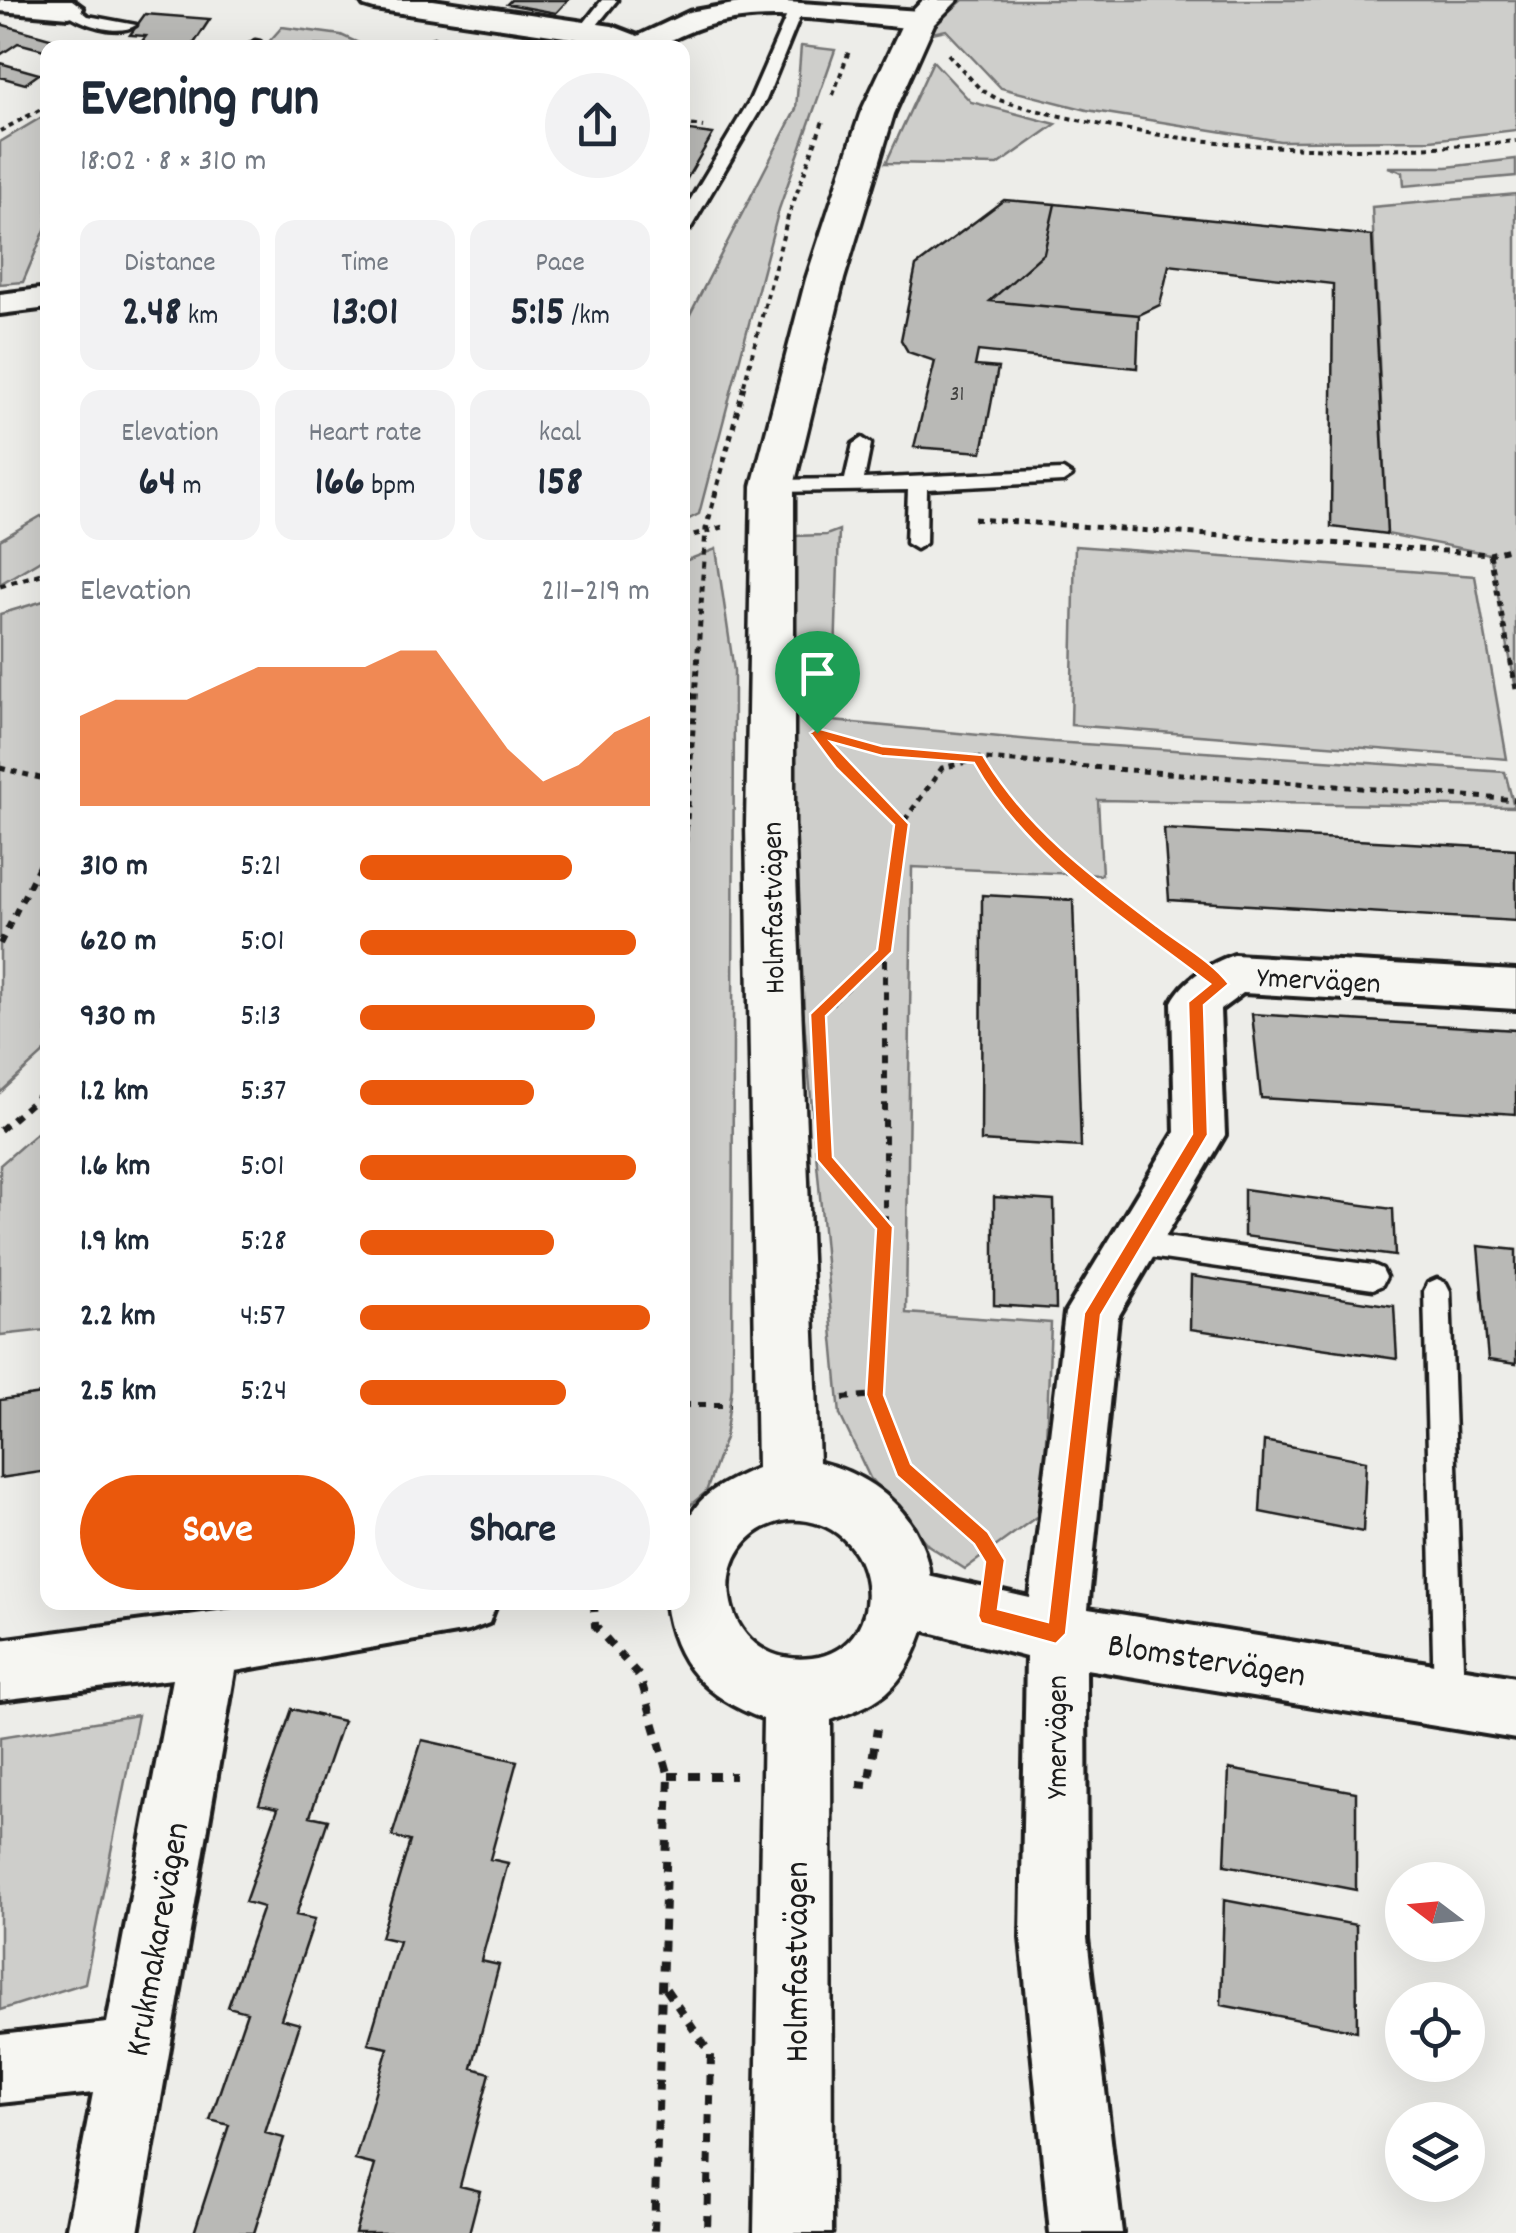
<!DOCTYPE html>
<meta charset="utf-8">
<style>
:root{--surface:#fff;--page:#f2f2f3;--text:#1f2937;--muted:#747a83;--accent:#ea580c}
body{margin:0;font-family:Dekko,sans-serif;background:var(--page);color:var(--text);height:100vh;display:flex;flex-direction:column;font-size:38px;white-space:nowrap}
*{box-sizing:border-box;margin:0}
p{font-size:32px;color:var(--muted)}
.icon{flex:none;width:55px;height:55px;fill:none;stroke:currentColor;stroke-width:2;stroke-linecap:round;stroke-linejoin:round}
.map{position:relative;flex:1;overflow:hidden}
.drawer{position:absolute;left:40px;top:40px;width:650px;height:1570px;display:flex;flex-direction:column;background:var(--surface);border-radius:20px;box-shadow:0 10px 40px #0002}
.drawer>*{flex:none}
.needle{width:65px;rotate:286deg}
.buttons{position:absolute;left:1385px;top:1862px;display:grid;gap:20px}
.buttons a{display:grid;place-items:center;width:100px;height:100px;border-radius:50%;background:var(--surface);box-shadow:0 10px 40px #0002;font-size:50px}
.pin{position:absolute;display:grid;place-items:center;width:85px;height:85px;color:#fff;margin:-102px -42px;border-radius:50% 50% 50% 0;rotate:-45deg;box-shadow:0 0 10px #0007}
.pin .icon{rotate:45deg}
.round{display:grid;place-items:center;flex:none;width:105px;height:105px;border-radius:52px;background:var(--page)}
.head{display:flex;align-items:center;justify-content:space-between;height:170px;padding:0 40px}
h1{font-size:55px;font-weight:700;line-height:75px}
.metrics{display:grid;grid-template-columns:repeat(3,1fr);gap:15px;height:170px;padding:10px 40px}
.metrics div{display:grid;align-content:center;border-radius:20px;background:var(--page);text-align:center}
.metrics b{font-size:42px;font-weight:700}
.metrics small{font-size:28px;font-weight:400}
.metrics p{font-size:28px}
.chart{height:280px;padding:20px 40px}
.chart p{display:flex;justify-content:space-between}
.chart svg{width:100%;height:180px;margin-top:10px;fill:var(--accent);opacity:.7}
.cta{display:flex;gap:20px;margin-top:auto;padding:20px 40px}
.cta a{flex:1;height:115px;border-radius:60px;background:var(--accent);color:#fff;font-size:40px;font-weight:700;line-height:115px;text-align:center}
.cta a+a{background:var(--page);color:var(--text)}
ul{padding:0 40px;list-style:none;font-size:32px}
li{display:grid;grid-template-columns:160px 120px 1fr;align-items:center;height:75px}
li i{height:25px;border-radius:12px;background:var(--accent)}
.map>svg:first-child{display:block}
.green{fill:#cececb;stroke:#757574;stroke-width:2.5}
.building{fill:#b9b9b6;stroke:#1c1c1c;stroke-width:2.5}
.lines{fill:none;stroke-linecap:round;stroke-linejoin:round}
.lane-casing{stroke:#1c1c1c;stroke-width:7}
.street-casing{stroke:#1c1c1c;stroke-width:8}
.secondary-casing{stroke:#1c1c1c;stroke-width:7}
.path-far3{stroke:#1c1c1c;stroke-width:4;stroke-dasharray:5 5;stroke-linecap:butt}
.path-far2{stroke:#1c1c1c;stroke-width:5;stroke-dasharray:6 6;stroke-linecap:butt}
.path-far1{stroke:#1c1c1c;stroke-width:6;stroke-dasharray:8 8;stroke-linecap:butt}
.path{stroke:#1c1c1c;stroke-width:8;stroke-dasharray:10 10;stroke-linecap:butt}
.lane{fill:#f6f6f2;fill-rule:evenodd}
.street{fill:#f6f6f2;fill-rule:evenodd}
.secondary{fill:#f6f6f2;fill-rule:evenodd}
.route{fill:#ea580c;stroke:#fff;stroke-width:2.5;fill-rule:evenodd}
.labels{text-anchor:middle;stroke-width:8;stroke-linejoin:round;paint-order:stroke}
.far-number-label{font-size:22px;fill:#434342}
.street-label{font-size:30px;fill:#1c1c1c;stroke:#f6f6f2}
.near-street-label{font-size:35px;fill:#1c1c1c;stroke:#f6f6f2}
</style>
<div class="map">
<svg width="1516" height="2233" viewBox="0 0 1516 2233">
<rect width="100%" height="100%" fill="#edede9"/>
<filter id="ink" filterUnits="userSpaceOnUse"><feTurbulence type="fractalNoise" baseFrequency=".01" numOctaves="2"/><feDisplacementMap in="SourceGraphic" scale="20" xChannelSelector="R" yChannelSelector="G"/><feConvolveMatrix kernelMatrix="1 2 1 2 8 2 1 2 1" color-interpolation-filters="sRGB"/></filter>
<g filter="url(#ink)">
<path class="green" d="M963,0H1516V130L1431,140L1280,141L1087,110L1001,88L946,30L932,33L936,23Z
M282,27L341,35L367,47L267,44Z
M801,46L835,50L779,209L699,514L683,522V328L796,109Z
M933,61L971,102L1056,124L998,165L886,163Z
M47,114V225L23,282L0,284V142Z
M1516,159V176L1404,186L1403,172L1388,167H1447Z
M1516,194V689L1490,554L1387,534L1372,207Z
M41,516L47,521V556L0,584V540Z
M839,530L833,721L1053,742L1505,772L1514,807L1098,800L1102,875L912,867L906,1313L1051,1323L1043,1512L965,1569L928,1545L870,1478L840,1415L803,1010L796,825L793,536L826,535Z
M1075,546L1475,576L1507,759L1071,725Z
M716,549L734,671L732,1387L725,1438L706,1492L683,1511L682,562Z
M47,600V1050L0,1093V614Z
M47,1124V1330L0,1335V1165Z
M138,1715L85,1983L0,2010V1737Z"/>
<path class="building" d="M511,0H568L556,13L507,4Z
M145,14L210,19L191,48H137L146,36L130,35Z
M0,24L64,42L48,48V51L18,43L0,55Z
M434,37L448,48L408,45Z
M0,63L39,74L25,84L0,77Z
M682,130L713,134L682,187Z
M1004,200L1055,204L1044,253L990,301L1139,315L1137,368L978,351L975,366L998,368L982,452L914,447L935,361L908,352L901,340L916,266Z
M1055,204L1372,236L1387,534L1331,527L1333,284L1169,265L1160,305L1139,315L990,301L1044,253Z
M1164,829L1516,849V921L1169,900Z
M982,895L1073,900L1081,1147L981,1141Z
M1252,1014L1516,1030V1114L1261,1098Z
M1244,1189L1393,1209L1395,1256L1244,1236Z
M994,1197L1054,1201L1056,1309L994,1305Z
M1478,1246L1516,1250V1364L1488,1360Z
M1191,1276L1394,1306L1397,1359L1190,1329Z
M48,1393V1471L0,1478V1400Z
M1264,1441L1366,1461L1363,1532L1260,1512Z
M292,1709L343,1721L310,1816L328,1820L296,1915L315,1919L281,2019L300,2024L265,2133L284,2138L254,2233H194L229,2125L210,2120L247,2012L228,2007L263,1907L245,1902L278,1808L259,1804Z
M422,1740L517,1761L490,1859L508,1863L481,1961L499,1965L472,2068L490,2073L460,2186L480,2191L469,2233H355L375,2165L355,2160L388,2048L368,2044L399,1941L381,1937L410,1841L392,1836Z
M1229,1769L1356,1792V1890L1225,1865Z
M1224,1900L1356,1925L1357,2031L1221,2005Z"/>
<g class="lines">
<g class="lane-casing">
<path id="lane" d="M602,0H617L589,35H579L577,32Z
M64,5H74L88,16L136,25C117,37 81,24 64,11Z
M791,6L803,9L766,100L690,229L682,234V214L750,100Z
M255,41L260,42L261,48H246Z
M862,438L871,444L864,479L1063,470L1072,476L1063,482L927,489L926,543L916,549L906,543L908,490L773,492L764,486L773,480L845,479L853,444Z
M1135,1233L1373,1265L1382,1269L1386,1277L1382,1285L1373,1289L1135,1255L1126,1252L1122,1244L1126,1236Z
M1437,1279L1446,1283L1450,1291L1464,1696L1460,1707L1449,1711L1438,1707L1434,1696L1424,1291L1428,1283Z"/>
</g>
<g class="street-casing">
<path id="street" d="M0,0H72L83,8L79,14L69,17L0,11Z
M360,0H433L612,26L638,36L689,12L756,0L920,11L930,14L934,20L930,26L920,29C852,24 775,7 709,25C672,35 646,62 605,43L374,9L364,6Z
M48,288V308L0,314V294Z
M1234,955L1516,971V1009L1243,993L1220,1010L1225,1135L1118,1317L1088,1609L1516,1677V1739L1086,1669L1087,1938L1122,2233H1050L1021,1938L1026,1657L879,1619L870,1598L879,1577L900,1569L1030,1598L1065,1313L1175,1132L1172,1002C1184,979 1210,963 1234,955Z
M286,1602H497L489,1623L468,1631L235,1671L138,2233H66L93,2093L0,2103V2035L107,2023L172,1679L0,1700V1640Z"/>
</g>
<g class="secondary-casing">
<path id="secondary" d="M923,0H958L934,24L894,114L844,279L794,486V825L819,1462C904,1483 954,1558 919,1642C911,1662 902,1679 886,1693C870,1706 850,1713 831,1720L832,2233H754L763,1719C706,1697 673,1665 665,1602H682C682,1525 677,1500 757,1468L746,825L752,486L806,279L860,114L904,20ZM788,1520C881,1515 895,1647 812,1658C716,1670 698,1534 788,1520Z"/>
</g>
<path class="path-far3" d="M948,54L980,89L999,100C1168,149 1342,158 1516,141
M833,95L849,51
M682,124L703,127
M0,131L45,107L48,98
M744,385L788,217L823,121"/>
<path class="path-far2" d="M974,519L1490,554L1516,547
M682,538L723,527
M1490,554L1516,689
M0,586L48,572
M682,707L694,694
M821,734L883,751L1516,800
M824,742L902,824
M0,768L48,780
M39,867L48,849
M684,867L706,529L745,382
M896,867L902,824L942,768L979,759L1019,816L1071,867"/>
<path class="path-far1" d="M897,864L885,952V1227L875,1395L908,1473
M1068,864L1180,952
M682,902L684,864
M0,944L40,864
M831,1003L884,953
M0,1130L48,1088
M838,1174L883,1225
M843,1398L875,1395
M682,1405H731"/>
<path class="path" d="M921,1485L981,1538L995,1562
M594,1602L595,1626L640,1677L669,1776L654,2233
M669,1776H735
M857,1784L868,1785L877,1729
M666,1989L711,2055L707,2233"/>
<use href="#lane" class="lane"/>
<use href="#street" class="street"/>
<use href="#secondary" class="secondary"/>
</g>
</g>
<path class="route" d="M817,728L882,746L983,755C1025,827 1092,877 1157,926C1180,944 1212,961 1229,984L1204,1005L1208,1135L1101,1315L1066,1634L1056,1644L981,1623L978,1616L985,1562L974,1544L897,1476L866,1395L876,1229L817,1160L810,1014L877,950L894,825L836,768L810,733ZM831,742L882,756L974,763C1026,857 1126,919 1210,984L1188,1002L1192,1134L1084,1313L1048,1622L998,1609L1005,1560L988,1532L911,1464L884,1395L893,1227L833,1157L826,1016L892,952L909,824Z"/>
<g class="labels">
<g class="far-number-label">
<text x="957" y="400">31</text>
</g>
<g class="street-label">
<text transform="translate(772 908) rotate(-91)" y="10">Holmfastvägen</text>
<text transform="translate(1319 979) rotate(3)" y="10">Ymervägen</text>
<text transform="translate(1056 1737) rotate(-90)" y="10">Ymervägen</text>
</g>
<g class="near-street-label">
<text transform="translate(1207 1658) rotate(9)" y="12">Blomstervägen</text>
<text transform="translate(155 1939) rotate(-80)" y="12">Krukmakarevägen</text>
<text transform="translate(795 1962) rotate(-90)" y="12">Holmfastvägen</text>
</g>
</g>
</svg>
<div class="buttons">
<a><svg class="needle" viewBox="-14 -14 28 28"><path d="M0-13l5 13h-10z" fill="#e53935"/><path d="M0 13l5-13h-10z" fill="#747a83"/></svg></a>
<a><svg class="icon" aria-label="locate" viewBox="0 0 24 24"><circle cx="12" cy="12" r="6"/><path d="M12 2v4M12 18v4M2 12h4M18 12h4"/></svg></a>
<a><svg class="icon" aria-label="layers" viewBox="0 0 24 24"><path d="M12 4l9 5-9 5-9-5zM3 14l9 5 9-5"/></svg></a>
</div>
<div class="pin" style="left:817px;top:733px;background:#1e9e55"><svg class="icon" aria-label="arrive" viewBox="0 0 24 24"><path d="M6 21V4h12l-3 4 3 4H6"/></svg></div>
<section class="drawer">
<div class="head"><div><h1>Evening run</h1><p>18:02 · 8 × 310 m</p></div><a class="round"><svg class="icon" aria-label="share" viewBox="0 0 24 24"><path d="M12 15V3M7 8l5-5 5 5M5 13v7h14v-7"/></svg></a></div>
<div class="metrics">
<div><p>Distance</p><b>2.48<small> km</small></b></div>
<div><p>Time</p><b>13:01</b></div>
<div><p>Pace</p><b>5:15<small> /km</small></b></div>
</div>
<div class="metrics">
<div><p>Elevation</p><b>64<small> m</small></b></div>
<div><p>Heart rate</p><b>166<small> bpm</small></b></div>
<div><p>kcal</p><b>158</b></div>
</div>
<div class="chart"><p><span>Elevation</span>211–219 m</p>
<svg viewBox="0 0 160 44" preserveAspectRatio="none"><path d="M0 44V22L10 18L20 18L30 18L40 14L50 10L60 10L70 10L80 10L90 6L100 6L110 18L120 30L130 38L140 34L150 26L160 22V44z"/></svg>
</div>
<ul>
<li><b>310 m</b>5:21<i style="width:73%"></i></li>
<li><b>620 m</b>5:01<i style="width:95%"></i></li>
<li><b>930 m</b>5:13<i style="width:81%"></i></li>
<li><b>1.2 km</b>5:37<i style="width:60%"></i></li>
<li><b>1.6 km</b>5:01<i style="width:95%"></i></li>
<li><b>1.9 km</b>5:28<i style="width:67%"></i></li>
<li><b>2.2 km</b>4:57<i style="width:100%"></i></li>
<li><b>2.5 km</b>5:24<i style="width:71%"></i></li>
</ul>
<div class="cta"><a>Save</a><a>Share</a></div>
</section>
</div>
